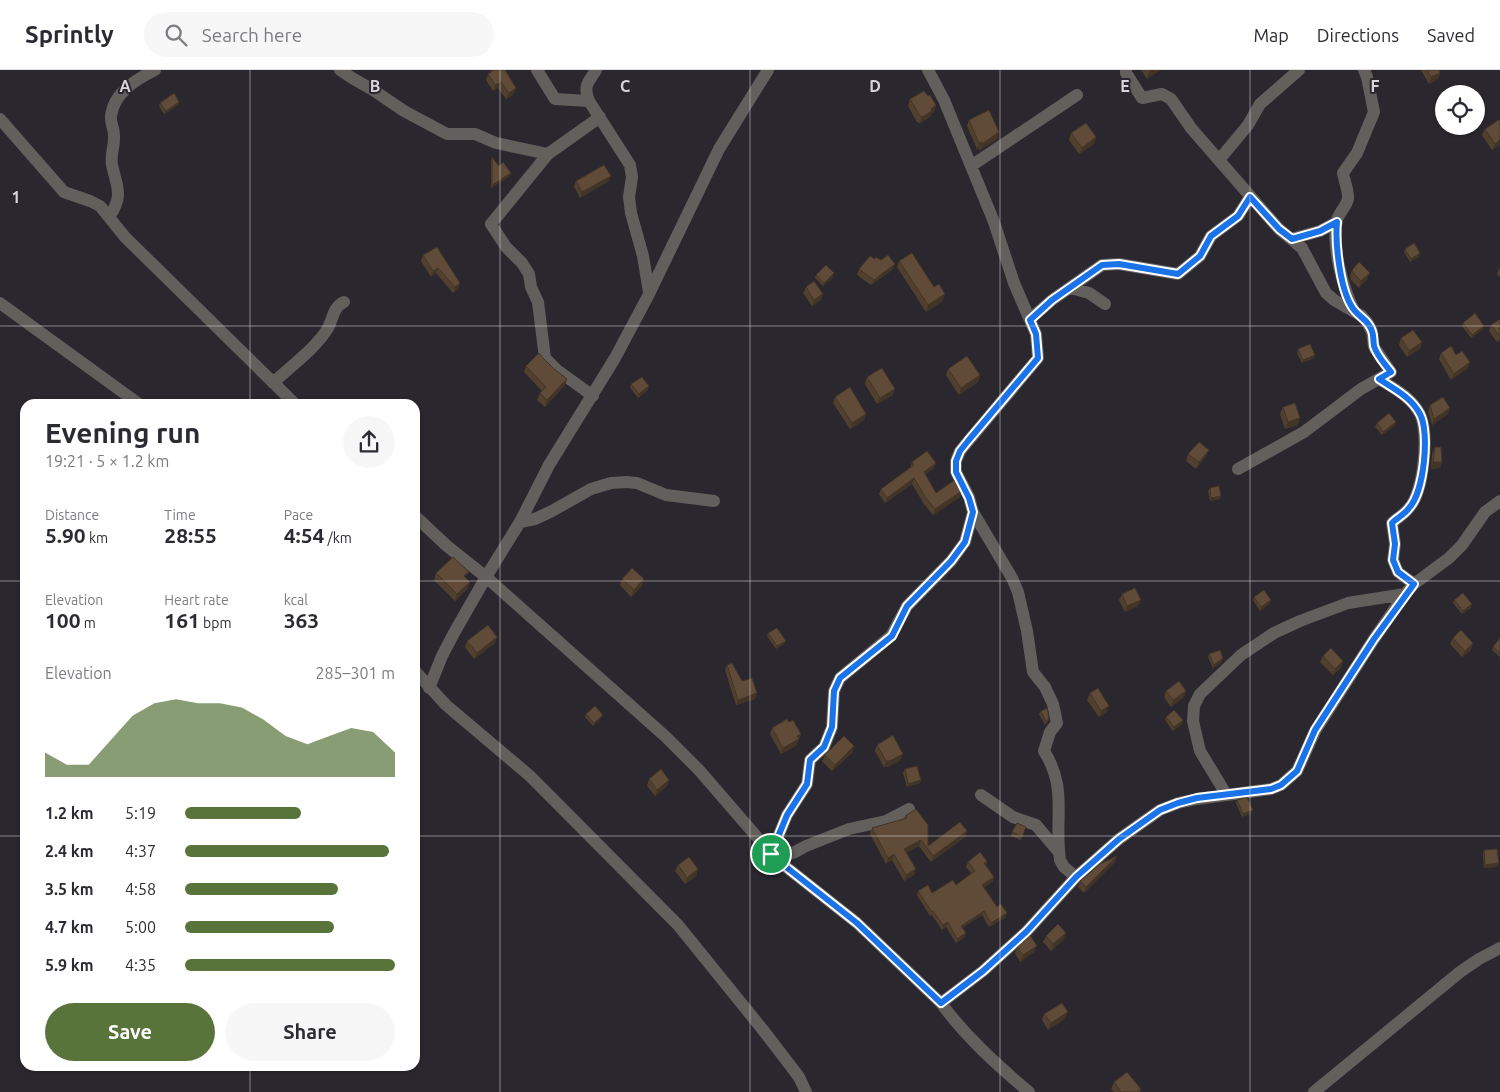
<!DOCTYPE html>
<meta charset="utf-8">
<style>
:root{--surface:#fff;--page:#f7f7f7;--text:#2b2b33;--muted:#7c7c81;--line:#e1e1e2;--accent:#58743a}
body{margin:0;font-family:Ubuntu,sans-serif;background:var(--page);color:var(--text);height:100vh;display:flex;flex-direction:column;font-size:19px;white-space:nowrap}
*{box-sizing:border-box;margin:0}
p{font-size:16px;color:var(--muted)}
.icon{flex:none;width:28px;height:28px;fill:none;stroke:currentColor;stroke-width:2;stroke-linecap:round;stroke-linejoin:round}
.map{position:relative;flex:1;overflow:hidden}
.side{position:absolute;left:20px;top:329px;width:400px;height:672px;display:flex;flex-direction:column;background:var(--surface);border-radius:15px;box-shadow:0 1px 4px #0004}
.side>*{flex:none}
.tools{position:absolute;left:1435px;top:15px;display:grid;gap:10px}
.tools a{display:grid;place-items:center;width:50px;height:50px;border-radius:50%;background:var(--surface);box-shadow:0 1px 4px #0004;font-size:25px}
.pin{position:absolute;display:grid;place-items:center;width:42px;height:42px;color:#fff;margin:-21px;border:2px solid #fff;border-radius:50%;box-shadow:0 1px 5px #0007}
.round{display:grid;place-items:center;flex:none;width:52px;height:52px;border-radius:26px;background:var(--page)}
.overview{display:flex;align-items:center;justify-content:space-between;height:85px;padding:0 25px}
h1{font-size:28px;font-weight:700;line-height:38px}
.figures{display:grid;grid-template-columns:repeat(3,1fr);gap:8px;height:85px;padding:5px 25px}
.figures div{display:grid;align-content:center}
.figures b{font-size:21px;font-weight:700}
.figures small{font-size:14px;font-weight:400}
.figures p{font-size:14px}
.chart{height:140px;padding:10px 25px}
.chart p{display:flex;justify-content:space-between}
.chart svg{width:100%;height:90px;margin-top:5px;fill:var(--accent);opacity:.7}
.primary-button{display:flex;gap:10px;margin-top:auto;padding:10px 25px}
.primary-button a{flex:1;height:58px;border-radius:30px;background:var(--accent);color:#fff;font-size:20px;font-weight:700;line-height:58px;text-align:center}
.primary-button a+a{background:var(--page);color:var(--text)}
ul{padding:0 25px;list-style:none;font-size:16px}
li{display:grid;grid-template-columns:80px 60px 1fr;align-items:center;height:38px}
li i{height:12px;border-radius:6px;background:var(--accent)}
header{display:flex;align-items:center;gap:30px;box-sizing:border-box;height:70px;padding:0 25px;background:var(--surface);border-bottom:1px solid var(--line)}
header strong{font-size:24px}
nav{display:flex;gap:28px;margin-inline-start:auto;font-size:18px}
.search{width:350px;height:45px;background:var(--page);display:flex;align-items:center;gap:12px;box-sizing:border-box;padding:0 18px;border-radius:28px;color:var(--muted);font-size:19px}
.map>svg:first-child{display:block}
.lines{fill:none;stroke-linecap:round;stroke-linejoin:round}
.minor{stroke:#635f5d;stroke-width:12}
.wall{fill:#52402f}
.shaded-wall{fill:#423426}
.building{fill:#5f4b37;stroke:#423426}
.route-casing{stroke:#fff;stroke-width:10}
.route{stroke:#1a73e8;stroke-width:6}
.grid{fill:none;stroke:#d7d5d9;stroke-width:1;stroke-opacity:0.55}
.grid-label{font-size:16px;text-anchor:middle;font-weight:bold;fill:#d7d5d9;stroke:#2b272e;stroke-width:4;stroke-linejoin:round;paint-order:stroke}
</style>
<header>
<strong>Sprintly</strong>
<div class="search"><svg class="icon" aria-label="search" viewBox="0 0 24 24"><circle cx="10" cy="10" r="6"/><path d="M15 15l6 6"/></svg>Search here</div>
<nav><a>Map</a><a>Directions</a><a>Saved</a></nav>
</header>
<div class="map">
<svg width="1500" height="1022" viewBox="0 0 1500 1022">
<rect width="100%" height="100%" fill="#2b272e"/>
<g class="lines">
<path class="minor" d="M340,0L352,8L373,20L404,41L447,64H475L496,73L548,84L600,47
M537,0L555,29L589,31
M596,0C588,13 583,15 589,31L630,95L632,107L629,127L631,143L643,186L649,222
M928,0L944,30L994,152L1014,213L1036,264L1038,288L960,381L956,391V402L969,427L973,442L1012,508L1018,522L1027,561L1033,602L1045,617L1053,634L1057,653L1050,662L1044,681C1068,719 1054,748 1060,790L1064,797L1076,807
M1126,0V3L1142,28L1162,24L1171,29L1191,58L1264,142L1279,159L1302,178L1326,223L1334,230L1362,246L1367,252L1372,262L1374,277L1391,302L1361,319L1304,362L1238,399
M0,49L64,122L90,131L100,136L125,167L295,334
M548,84L491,154L506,177L522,193L529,204L531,217L538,232L545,288L557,300L593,326
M1219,90L1248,55L1260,34L1299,0
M971,96L1077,25
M109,147C124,125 117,118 112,95C110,85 115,75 114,65C114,58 110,52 111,46C114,22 137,9 155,0
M1291,169L1320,161L1337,152
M1071,218L1089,223L1105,234
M0,233L139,334
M1354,241C1343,217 1331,177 1337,150C1339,143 1346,137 1348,129C1349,122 1344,110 1343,103L1357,83L1374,42L1367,7L1364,0
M1030,249L1052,230L1102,195L1119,194L1178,204L1200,186L1211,166L1238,146L1250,127
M1379,309C1394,318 1411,327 1420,344C1429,363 1424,422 1409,438C1405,444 1397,448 1392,453L1395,474L1393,490L1398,502L1414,514
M273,313C290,297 316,278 328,258C333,249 333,237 344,232
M415,446L447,476L486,507L666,667L699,700L776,789L857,853L941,933C966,967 997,995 1029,1022
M520,452L535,449L552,441L591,419L611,413L626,412L637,413L666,425L714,431
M415,601L446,635L530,706L678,855L763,960L799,1007L806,1022
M429,618L442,586L454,563L486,507L520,452L549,395L615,288L648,226L719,79L768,0
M1226,724L1200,681L1193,651L1194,636L1200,624L1241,585L1274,563L1300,551L1348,533L1405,524
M981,725L1013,747L1036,755L1058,781
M771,784L787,745L807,714L810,690L824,677L832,657L834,621L840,608L891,566L907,536L951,491L965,472L973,442
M776,789L795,782L806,776L849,759L886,751L909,739
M941,933L983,901L1026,862L1076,807L1119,769L1160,740L1178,733L1197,729L1271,719L1281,715L1297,701L1315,661L1374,569L1405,524L1414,514L1449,488L1462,475L1485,442L1500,431
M1314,1022L1460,902L1479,889L1500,878"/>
</g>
<path class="wall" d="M491,0H505L513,25L506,29L498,18L493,21L486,10L488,4L490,3Z
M1141,0H1160L1147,9Z
M1421,0H1439L1440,3L1438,9L1429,14Z
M928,26L936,35L934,42L931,44L930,47L920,53L917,52L908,36L910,29Z
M179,32L178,35L164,44L159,36L160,33Z
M969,50L999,62L997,69L980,80L979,79H977L967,56Z
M1485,59L1500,75L1492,80L1482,65Z
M1071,63L1094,74L1079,84L1069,70Z
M492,87L499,96L511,103L510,106L491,118V91Z
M576,111H609L580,128L574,116Z
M1405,179L1419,187L1410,192L1404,182Z
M423,185L460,213L458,219L453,223L436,203L431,207L421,191Z
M899,191L943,231L926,242L897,197Z
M1500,197V207L1497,204Z
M859,199L892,200L871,215L857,205Z
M1352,200L1367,209L1359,218L1351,210L1350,206Z
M816,205L833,207L823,216L815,208Z
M806,217L821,230L812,236L803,223Z
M1500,249V270L1497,272L1489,261L1491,255Z
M1463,253L1483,259L1471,268L1462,256Z
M1401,268L1422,272L1420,279L1407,287L1399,275Z
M1298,279L1314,288L1302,293L1297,283Z
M1441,283L1456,285L1470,292L1468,298L1451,310L1439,289Z
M526,296L565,315L545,337L537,330L540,323L542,321L524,302Z
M948,299L980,305L978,312L959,325L946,305Z
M867,307L893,325L877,334L865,314Z
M631,314L648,320L638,328L630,318Z
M835,327L866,344L864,350L850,359L833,333Z
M1430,335L1450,338L1448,344L1432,355L1428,342Z
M1283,337L1298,355L1285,359L1280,344Z
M1377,353L1395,355L1382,365L1375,357Z
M1435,377L1442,392L1440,398L1431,399L1432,384Z
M1209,380L1206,386L1196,399L1186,391L1188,384Z
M912,392L934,398L925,404L936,423L960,427L933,445L924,434L912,414L885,433L879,424L881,419L910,398Z
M1210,418L1220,429L1210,431L1208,421Z
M436,503L466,508L468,518L455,531L434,510Z
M622,509L642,516L631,527L620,515Z
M1122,524L1141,530L1138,536L1125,542L1119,530Z
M1254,527L1271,530L1270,533L1260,541L1253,530Z
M1454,530L1471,538L1462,544L1453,533Z
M768,563L784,574L776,579L767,566Z
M1453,568L1471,580L1462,587L1450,574Z
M1500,568V587L1492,580L1493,577Z
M467,571L495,573L474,589L465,577Z
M1209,584L1222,592L1213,598L1208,587Z
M1323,586L1341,598L1333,605L1320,592Z
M727,595L742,611L755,629L736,635L725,600Z
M1166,621H1186L1184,627L1171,637L1164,627Z
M1090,623L1107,642L1099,647L1087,630Z
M1041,641L1049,648L1048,651L1045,655L1039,644Z
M586,644L601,648L593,656L585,647Z
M1166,647L1183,650L1182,654L1173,661L1165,650Z
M789,652L801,664L796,676L781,684L770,664L772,658Z
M877,675L901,690L888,697H884L875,681Z
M854,676L852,683L832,701L822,691L825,685Z
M905,699L921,710L920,713L907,717L903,703Z
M649,709L669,710L667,716L655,726L647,716Z
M1237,730L1252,743L1242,747L1236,733Z
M905,746L928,776L967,761L965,767L931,792L919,776L906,783L914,805L904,811L892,790L886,794L870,764L872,758L904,749Z
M1026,757L1021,770L1011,766L1012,762Z
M1484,780L1499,793L1497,797L1484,798L1483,784Z
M987,791L986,795L994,807L993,811L984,817L1005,848L989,857L982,845L962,858L966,863L964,868L956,873L946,857L942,860L932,845L930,846L917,825L918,821L932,823L956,815L971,803L966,797L968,792Z
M1115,792L1084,823L1078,817L1080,811Z
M678,795L698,799L696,806L685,814L675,801Z
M1046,866L1064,869L1051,881L1043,872Z
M1017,877L1034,882L1020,892L1015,883Z
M1044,944L1065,949L1048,960L1042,950Z
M1114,1012L1141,1019L1140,1022H1114L1111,1019Z"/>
<path class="shaded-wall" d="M1152,0H1160L1147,9L1149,2Z
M1440,3L1438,9L1429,14L1431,7Z
M501,12L498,18L493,21L495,15Z
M516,18L513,25L506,29L509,23Z
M179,32L178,35L164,44L166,41Z
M936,35L934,42L931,44L930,47L920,53L922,47L931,39Z
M999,62L997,69L980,80L982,74Z
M1096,67L1094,74L1079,84L1082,78Z
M1500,70V75L1492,80L1495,74Z
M982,72L979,79H977L979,73Z
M511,103L510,106L491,118L492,115Z
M611,106L609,111L580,128L582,122Z
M1420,183L1419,187L1410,192L1411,189Z
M895,194L892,200L871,215L874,210Z
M438,198L436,203L431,207L433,201Z
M834,203L833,207L823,216L824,213Z
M1370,203L1367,209L1359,218L1361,211Z
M460,213L458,219L453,223L455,217Z
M823,224L821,230L812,236L814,230Z
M945,224L943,231L926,242L928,235Z
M1484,256L1483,259L1471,268L1472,265Z
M1422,272L1420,279L1407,287L1409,281Z
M1315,285L1314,288L1302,293L1303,290Z
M1470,292L1468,298L1451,310L1454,304Z
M980,305L978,312L959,325L961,318Z
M567,309L565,315L545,337L547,330Z
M649,316L648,320L638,328L639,324Z
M895,319L893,325L877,334L880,328Z
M1450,338L1448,344L1432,355L1434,349Z
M866,344L864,350L850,359L852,353Z
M1300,348L1298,355L1285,359L1288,352Z
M1396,352L1395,355L1382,365L1383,362Z
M1209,380L1206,386L1196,399L1199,392Z
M1433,392H1442L1440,398L1431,399Z
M936,393L934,398L922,407L924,402Z
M914,408L912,414L885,433L887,428Z
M962,421L960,427L933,445L935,439Z
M1221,426L1220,429L1210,431L1211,428Z
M644,509L642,516L631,527L634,520Z
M470,512L468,518L455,531L457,524Z
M1141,530L1138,536L1125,542L1127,536Z
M1271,530L1270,533L1260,541L1261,537Z
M1472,534L1471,538L1462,544L1463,541Z
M497,567L495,573L474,589L477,583Z
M786,571L784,574L776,579L777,576Z
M1473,573L1471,580L1462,587L1465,581Z
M1223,588L1222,592L1213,598L1214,595Z
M1343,591L1341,598L1333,605L1335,599Z
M1186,621L1184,627L1171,637L1173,630Z
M757,623L755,629L736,635L738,630Z
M1109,636L1107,642L1099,647L1101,641Z
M603,645L601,648L593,656L594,653Z
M1183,650L1182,654L1173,661L1174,657Z
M801,664L796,676L781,684L783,678L797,666Z
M854,676L852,683L832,701L835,695Z
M903,684L901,690L888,697H884L886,691Z
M669,710L667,716L655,726L657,720Z
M921,710L920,713L907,717L908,714Z
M1253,740L1252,743L1242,747L1243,744Z
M967,761L965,767L931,792L933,786Z
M921,770L919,776L902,785L904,779Z
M894,784L892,790L886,794L888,788Z
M1117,786L1115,792L1084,823L1086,817Z
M1499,793L1497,797L1484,798L1485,795Z
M698,799L696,806L685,814L687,808Z
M916,799L914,805L904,811L906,805Z
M994,807L993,811L981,820L982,815Z
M984,841L982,845L959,860L961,856Z
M1007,843L1005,848L989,857L991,853Z
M948,852L946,857L942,860L943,855Z
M966,863L964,868L956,873L957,869Z
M1066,863L1064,869L1051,881L1053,874Z
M1037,876L1034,882L1020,892L1023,885Z
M1068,942L1065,949L1048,960L1051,953Z"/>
<path class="building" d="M494,0H505L516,18L509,23L501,12L495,15L488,4Z
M1427,0H1439L1440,3L1431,7Z
M924,21L928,26L930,25L936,35L931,39L932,41L922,47L920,46L910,29Z
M174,23L179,32L166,41L160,33Z
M989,40L999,62L982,74V72L979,73L969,50Z
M1500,49V70L1495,74L1485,59Z
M1086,53L1096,67L1082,78L1071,63Z
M492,87L499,96L503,92L511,103L492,115Z
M604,95L611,106L582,122L576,111Z
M1414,173L1420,183L1411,189L1405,179Z
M437,177L460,213L455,217L438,198L433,201L423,185Z
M912,183L934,217L939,214L945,224L928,235L899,191Z
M888,185L895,194L874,210L859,199L870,186L875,189L876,187L881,190Z
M1359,192L1370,203L1361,211L1354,204L1352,200Z
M826,195L834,203L824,213L816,205Z
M814,211L823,224L814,230L806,217Z
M1475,243L1484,256L1472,265L1463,253Z
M1500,249V266L1491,255Z
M1413,260L1422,272L1409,281L1401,268Z
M1310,274L1315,285L1303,290L1298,279Z
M1451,276L1456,285L1462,281L1470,292L1454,304L1441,283Z
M539,283L542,287L554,299L567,309L547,330L540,323L546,317L526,296Z
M967,286L980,305L961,318L948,299Z
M882,298L895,319L880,328L867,307Z
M642,307L649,316L639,324L631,314Z
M850,317L866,344L852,353L835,327Z
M1443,327L1450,338L1434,349L1430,335Z
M1295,333L1300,348L1288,352L1283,337Z
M1389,343L1396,352L1383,362L1377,353Z
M1199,372L1209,380L1199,392L1188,384Z
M1435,377H1441L1442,392H1433Z
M927,381L936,393L924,402L936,423L956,409L962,421L935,439L926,428L914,408L887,428L881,419L914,395L912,392Z
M1219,416L1221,426L1211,428L1210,418Z
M453,487L469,502L464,506L470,512L457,524L436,503Z
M632,498L644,509L634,520L622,509Z
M1135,518L1141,530L1127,536L1122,524Z
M1264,520L1271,530L1261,537L1254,527Z
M1463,523L1472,534L1463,541L1454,530Z
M488,555L497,567L477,583L467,571Z
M777,558L786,571L777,576L768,563Z
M1461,560L1473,573L1465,581L1453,568Z
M1500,568V583L1493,577Z
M1331,578L1343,591L1335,599L1323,586Z
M1220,580L1223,588L1214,595L1209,584Z
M732,593L742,611L752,608L757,623L738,630L727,595Z
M1179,611L1186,621L1173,630L1166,621Z
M1098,618L1109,636L1101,641L1090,623Z
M595,636L603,645L594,653L586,644Z
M1047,638L1049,648L1046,652L1041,641Z
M1174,640L1183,650L1174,657L1166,647Z
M787,649L789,652L793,650L801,664L797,666L799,669L783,678L772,658Z
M893,665L903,684L890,691H886L877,675Z
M844,666L854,676L835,695L825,685Z
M917,696L921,710L908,714L905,699Z
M661,699L669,710L657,720L649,709Z
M1247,727L1253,740L1243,744L1237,730Z
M916,739L928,755V776L960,752L967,761L933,786L921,770L904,779L916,799L906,805L894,784L888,788L872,758L907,748L905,746Z
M1017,753L1026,757L1022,767L1012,762Z
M1497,779L1499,793L1485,795L1484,780Z
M980,782L987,791L984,793L994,807L982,815L997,837L1001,834L1007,843L991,853L984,841L961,856L966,863L957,869L948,852L943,855L933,841L932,842L918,821L928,815L932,823L953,810L956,815L975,801L968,792Z
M1117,786L1086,817L1080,811L1100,794Z
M689,787L698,799L687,808L678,795Z
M1058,854L1066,863L1053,874L1046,866Z
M1030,865L1037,876L1023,885L1017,877Z
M1062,933L1068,942L1051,953L1044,944Z
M1127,1002L1141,1019L1137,1022H1121L1114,1012Z"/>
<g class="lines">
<g class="route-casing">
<path id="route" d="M1250,127L1279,159L1292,169L1320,161L1337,152C1335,173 1340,224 1355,241C1361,248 1369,251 1372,261C1374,266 1373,271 1374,276C1377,286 1385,294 1391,302L1379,309C1394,319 1411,327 1420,344C1430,363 1424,422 1409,438C1405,444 1397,448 1392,453L1395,474L1393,490L1398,502L1414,514L1374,569L1315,660L1297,701L1281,715L1271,719L1197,728L1178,733L1160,740L1119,769L1076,807L1026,862L983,901L941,933L857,853L776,789L771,784L787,745L807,714L810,690L824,677L832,657L834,621L840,608L892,566L907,536L951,491L965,472L973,442L969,428L956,402V391L960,381L968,371L1038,288L1036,264L1030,250L1052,230L1102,195L1119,194L1178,204L1200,186L1211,166L1238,146Z"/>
</g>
<use href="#route" class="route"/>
</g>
<path class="grid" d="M250,0V334M500,0V1022M750,0V1022M1000,0V1022M1250,0V1022M0,256H1500M0,511H25M415,511H1500M0,766H25M415,766H1500M250,996V1022"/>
<g class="grid-label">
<text x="125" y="22">A</text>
<text x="375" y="22">B</text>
<text x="625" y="22">C</text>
<text x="875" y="22">D</text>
<text x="1125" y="22">E</text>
<text x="1375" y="22">F</text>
<text x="16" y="133">1</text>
</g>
</svg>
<div class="tools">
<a><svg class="icon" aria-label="locate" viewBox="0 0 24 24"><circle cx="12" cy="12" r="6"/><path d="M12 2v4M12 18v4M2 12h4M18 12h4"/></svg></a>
</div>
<div class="pin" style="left:771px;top:784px;background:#1e9e55"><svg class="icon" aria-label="arrive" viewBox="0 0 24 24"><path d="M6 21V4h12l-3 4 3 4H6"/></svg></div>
<section class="side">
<div class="overview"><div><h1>Evening run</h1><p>19:21 · 5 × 1.2 km</p></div><a class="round"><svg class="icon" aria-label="share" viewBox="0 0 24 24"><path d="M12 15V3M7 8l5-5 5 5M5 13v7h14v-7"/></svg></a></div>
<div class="figures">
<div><p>Distance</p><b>5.90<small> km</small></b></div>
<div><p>Time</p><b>28:55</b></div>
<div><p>Pace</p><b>4:54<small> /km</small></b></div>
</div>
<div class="figures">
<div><p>Elevation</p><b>100<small> m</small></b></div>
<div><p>Heart rate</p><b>161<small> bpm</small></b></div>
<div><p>kcal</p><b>363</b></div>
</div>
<div class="chart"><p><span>Elevation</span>285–301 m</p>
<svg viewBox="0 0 160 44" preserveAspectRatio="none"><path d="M0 44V32L10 38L20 38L30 26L40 14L50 8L60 6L70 8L80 8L90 10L100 16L110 24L120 28L130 24L140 20L150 22L160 32V44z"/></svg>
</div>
<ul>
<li><b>1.2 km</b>5:19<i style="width:55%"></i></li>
<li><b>2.4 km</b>4:37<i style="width:97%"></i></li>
<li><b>3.5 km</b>4:58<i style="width:73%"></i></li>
<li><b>4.7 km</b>5:00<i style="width:71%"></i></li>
<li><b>5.9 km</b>4:35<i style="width:100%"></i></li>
</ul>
<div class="primary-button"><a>Save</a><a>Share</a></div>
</section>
</div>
